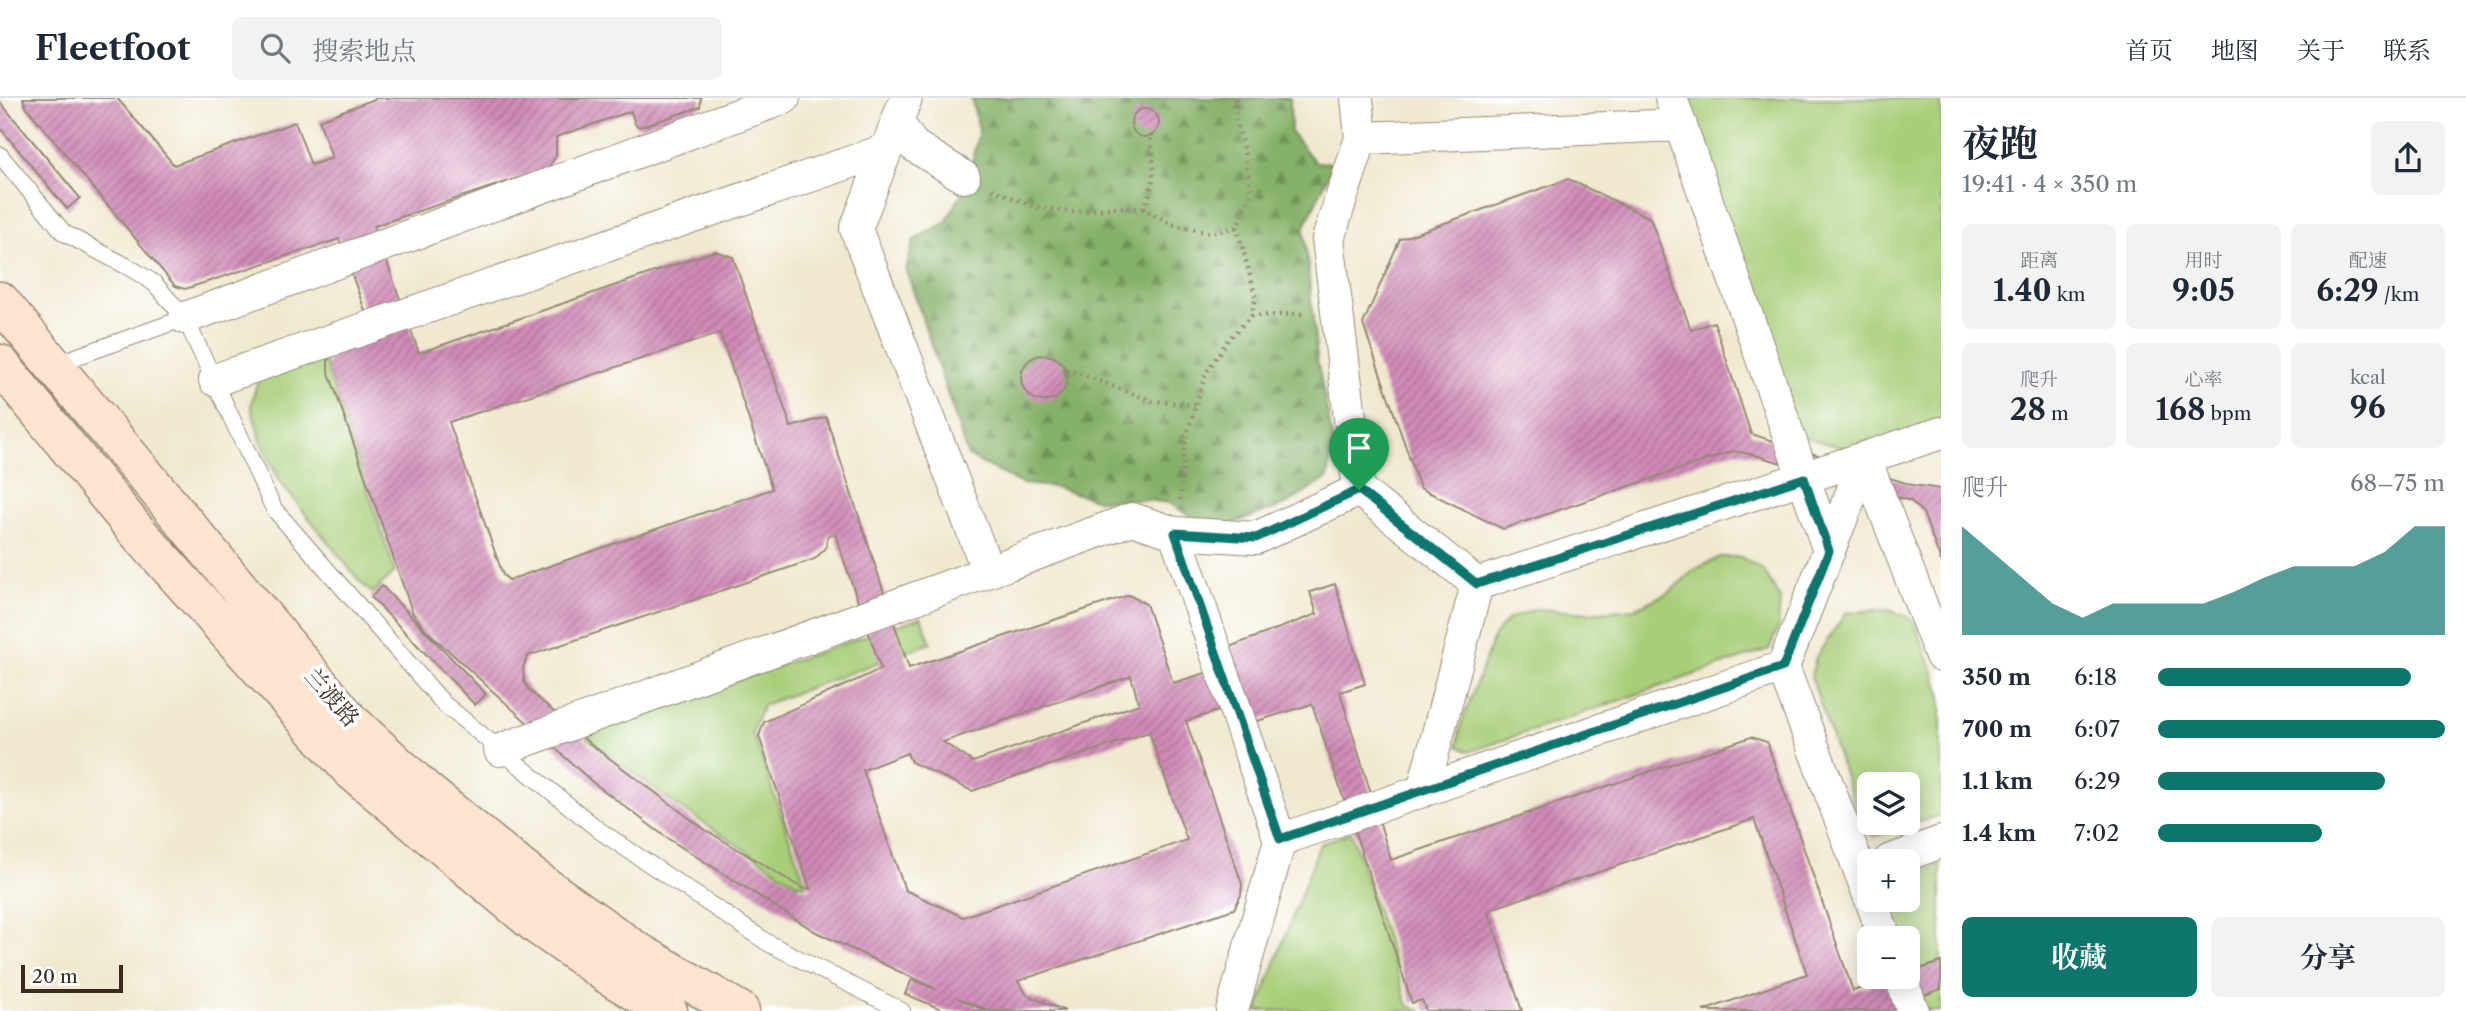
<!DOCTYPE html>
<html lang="zh">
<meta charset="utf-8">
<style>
:root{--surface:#fff;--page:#f2f2f3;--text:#1f2937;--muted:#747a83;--line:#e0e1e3;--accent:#0f766e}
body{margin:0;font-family:"Libre Caslon Text","Noto Serif SC",serif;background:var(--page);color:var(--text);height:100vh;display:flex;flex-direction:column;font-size:26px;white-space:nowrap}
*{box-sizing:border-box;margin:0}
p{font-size:23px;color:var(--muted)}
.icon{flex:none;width:38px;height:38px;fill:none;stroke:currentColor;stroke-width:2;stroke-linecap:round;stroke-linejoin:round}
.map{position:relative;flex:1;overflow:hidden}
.drawer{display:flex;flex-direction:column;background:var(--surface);width:525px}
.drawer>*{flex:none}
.buttons{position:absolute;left:1857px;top:674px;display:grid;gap:14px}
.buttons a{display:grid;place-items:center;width:63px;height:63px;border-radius:10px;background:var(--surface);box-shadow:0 4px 18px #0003;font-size:35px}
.scale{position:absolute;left:21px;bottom:18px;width:102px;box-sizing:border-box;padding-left:7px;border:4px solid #3b2a1e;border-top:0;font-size:19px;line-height:24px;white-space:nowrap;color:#3b2a1e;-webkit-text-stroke:5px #fff;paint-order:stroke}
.pin{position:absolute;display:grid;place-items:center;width:60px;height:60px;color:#fff;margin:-72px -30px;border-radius:50% 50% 50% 0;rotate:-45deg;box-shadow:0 0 7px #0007}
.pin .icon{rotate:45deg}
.round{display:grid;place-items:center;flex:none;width:74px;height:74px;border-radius:10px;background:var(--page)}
.head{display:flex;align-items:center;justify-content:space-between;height:119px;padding:0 21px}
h1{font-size:38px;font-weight:700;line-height:52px}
.figures{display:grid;grid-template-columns:repeat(3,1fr);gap:10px;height:119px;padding:7px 21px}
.figures div{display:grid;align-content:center;border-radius:10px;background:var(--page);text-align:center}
.figures b{font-size:30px;font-weight:700}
.figures small{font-size:19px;font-weight:400}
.figures p{font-size:19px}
.chart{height:196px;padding:14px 21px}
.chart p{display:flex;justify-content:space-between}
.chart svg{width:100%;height:126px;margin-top:7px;fill:var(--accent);opacity:.7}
.primary-button{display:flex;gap:14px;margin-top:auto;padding:14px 21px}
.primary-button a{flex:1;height:80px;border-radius:10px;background:var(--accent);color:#fff;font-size:28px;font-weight:700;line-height:80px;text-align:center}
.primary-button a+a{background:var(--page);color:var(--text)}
ul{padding:0 21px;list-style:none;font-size:23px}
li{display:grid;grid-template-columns:112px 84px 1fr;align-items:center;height:52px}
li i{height:18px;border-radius:9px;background:var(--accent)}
header{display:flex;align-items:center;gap:42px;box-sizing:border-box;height:98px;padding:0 35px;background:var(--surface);border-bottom:2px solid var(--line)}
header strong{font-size:33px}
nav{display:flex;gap:38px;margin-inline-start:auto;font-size:24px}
.search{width:490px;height:63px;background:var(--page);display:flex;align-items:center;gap:18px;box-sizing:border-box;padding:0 24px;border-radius:10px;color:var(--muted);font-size:26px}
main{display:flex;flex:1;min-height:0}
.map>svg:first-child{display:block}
.grass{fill:#a7ce78;stroke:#717c4b;stroke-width:2;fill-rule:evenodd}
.forest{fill:url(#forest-firs);stroke:#606e43;stroke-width:2}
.building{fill:url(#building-hatch);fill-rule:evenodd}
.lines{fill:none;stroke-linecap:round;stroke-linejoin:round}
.lane-casing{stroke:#968976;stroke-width:18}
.street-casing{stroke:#968976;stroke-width:34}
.secondary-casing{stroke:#968976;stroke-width:41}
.path{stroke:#968976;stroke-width:4.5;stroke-dasharray:2 5;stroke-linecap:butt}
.lane{stroke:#fff;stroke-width:16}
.street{stroke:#fff;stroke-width:32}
.secondary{stroke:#fde4d1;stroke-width:38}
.route-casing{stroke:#fff;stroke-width:14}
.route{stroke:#0f766e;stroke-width:9}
.labels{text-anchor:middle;stroke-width:7;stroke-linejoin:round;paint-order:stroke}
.street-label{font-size:23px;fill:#3b2a1e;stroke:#fff}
</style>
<header>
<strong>Fleetfoot</strong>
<div class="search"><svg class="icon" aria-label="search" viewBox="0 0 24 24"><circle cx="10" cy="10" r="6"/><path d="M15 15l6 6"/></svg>搜索地点</div>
<nav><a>首页</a><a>地图</a><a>关于</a><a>联系</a></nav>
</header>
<main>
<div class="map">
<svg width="1941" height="913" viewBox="0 0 1941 913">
<defs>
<pattern id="forest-firs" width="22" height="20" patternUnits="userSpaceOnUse" patternTransform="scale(1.75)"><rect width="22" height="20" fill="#85b168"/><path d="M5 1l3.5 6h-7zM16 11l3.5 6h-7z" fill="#6e9055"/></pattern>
<pattern id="building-hatch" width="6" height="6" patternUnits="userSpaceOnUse" patternTransform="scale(1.75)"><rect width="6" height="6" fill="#d08bb7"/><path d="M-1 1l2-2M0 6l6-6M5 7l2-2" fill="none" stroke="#aa7294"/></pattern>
</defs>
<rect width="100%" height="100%" fill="#fff"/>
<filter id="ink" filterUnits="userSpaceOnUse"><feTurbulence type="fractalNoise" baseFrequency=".0143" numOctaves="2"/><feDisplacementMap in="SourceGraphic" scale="14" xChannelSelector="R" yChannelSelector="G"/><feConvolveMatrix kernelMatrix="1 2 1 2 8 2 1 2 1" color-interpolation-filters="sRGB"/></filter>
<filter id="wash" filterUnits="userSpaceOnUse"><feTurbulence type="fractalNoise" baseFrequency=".00686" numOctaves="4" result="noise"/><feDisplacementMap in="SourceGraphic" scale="28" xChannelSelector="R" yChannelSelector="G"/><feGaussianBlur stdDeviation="1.57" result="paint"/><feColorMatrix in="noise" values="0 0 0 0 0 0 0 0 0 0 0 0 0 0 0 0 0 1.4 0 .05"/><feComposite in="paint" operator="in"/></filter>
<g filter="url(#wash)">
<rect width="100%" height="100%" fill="#f0e8cf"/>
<path class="grass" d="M1682,0H1941V321L1854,353L1797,337Z
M322,255L395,474L372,495L361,485L280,384L262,347L251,308L259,277Z
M1720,459H1741L1764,473L1780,501L1778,530L1769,551L1469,654L1458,648L1460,629L1495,536L1508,521L1536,511L1589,515L1634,511L1670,494L1694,472Z
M1885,511L1905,518L1915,525L1941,595V717L1875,738L1866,735L1861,726L1811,578L1816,559L1846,515ZM1869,686H1908V724H1869Z
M921,519L931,545L763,607L752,634L806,787L798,786L676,707L587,640L597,630Z
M1351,734L1408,908L1420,911L1421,913H1257L1320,746Z
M1941,766V913H1921L1908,870V840H1898L1886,802H1908V778Z"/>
<path class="forest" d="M971,0H1290L1291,34L1315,64L1334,65L1304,130L1317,261L1333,343L1328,380L1285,407L1230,426H1203L1169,405L1148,402H1098L1055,389L1022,386L968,358L906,171L914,142L946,124L968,84L979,31Z"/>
<g id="blocks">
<path class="building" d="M23,0H117L174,67L295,24L311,67L332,60L319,22L377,0H701L700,9L640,29L635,26L631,13L556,39V58L548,70L374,128L419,255L715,153L733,159L791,329L826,319L909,570L1129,497L1146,506L1173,585L1235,566L1229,549L1317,516L1310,494L1335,486L1365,586L1340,594L1391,762L1751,639L1767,644L1853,893L1941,864V891L1900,906L1891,913H1703L1807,876L1754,721L1488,812L1522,913H1426L1422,902L1412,905L1312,606L1254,624L1247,604L1186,623L1242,786L1241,797L1234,811L1018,883L1027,897L1065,913H990L958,900L987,913H946L905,896L912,881L936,891L816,834L667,740L591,683L427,533L413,516L328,272V264L331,255L373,235L339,141L185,191L175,188L26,9ZM720,235L772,391L509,482L503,477L449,324ZM835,436L881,571L764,624L759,638L810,791L802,790L704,731L589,645L529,592L524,583L523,569L528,558L815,461L826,449L828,438ZM1131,578L1139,606L973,664L943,644ZM1149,634L1187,742L963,819L905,792L863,672L907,655L911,664L972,693Z
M0,4L80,100L67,111L0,30Z
M1131 25a14 14 0 1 1 28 0a14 14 0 1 1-28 0Z
M1568,81L1650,120L1691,232L1714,224L1751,336L1912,387L1941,391V463L1923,415L1911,403L1751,356L1733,353L1503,431L1420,390L1363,226L1400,141Z
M1021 280a23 23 0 1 1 46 0a23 23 0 1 1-46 0Z
M382,488L486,596L475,607L371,499Z"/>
</g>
</g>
<g filter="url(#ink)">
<use href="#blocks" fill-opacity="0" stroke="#968976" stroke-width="2"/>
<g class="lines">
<g class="lane-casing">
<path id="lane" d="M0,57L64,135L132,171L154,185L185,220L274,411L444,606L600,733L768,845L902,913
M53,267L185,220"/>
</g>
<g class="street-casing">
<path id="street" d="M906,0L897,24L913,47L964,79
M1357,0L1361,40L1328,141L1359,392
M1671,0L1829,453
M897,24L856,131L988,473
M1361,40L1681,27
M185,220L784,0
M215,282L886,52
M1865,361L1941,558
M1175,435L1256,440L1359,392L1477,486
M1783,569L1865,361
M500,652L1132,421L1175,435L1280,742
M1423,693L1477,486L1941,335
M1889,763L1941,744
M1871,802L1885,840
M1900,878L1913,913
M1232,913L1280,742L1783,569L1869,797"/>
</g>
<g class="secondary-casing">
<path id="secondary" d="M0,203L350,623L427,694L528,776L635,852L740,913
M0,266L134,430L351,672L538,828L608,877L668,913"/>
</g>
<path class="path" d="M992,91L1035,109L1073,114L1122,109L1144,111L1171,126L1210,135L1237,129
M1144,111C1156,81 1155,70 1150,39
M1251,218L1304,216
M1066,272L1078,275L1152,303L1195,307
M1180,402L1185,341L1206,275L1228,242L1251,218L1256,200L1237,129L1251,96L1245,57L1235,17V0"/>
<use href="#lane" class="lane"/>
<use href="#street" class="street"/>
<use href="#secondary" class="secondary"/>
</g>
</g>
<g class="lines" filter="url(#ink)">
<g class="route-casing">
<path id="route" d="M1804,380L1829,453L1783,569L1280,741L1175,435L1256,440L1359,392L1477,486Z"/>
</g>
<use href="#route" class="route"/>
</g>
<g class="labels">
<g class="street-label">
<text transform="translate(332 599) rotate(49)" y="8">兰渡路</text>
</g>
</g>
</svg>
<div class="buttons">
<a><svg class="icon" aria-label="layers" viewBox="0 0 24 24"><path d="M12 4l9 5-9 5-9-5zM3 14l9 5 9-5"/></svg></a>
<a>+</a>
<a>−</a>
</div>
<div class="scale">20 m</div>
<div class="pin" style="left:1359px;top:392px;background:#1e9e55"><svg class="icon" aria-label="arrive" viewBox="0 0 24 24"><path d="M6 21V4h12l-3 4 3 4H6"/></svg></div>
</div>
<section class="drawer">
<div class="head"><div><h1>夜跑</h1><p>19:41 · 4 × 350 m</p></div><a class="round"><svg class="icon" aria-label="share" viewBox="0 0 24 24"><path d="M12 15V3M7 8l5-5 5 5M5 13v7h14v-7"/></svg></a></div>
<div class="figures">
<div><p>距离</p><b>1.40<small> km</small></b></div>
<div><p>用时</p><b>9:05</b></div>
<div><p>配速</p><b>6:29<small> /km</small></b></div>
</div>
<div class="figures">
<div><p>爬升</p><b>28<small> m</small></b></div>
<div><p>心率</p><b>168<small> bpm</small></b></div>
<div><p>kcal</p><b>96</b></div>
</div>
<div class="chart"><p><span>爬升</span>68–75 m</p>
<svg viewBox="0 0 160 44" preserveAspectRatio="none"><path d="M0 44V6L10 15L20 24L30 33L40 38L50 33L60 33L70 33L80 33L90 29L100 24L110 20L120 20L130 20L140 15L150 6L160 6V44z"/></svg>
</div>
<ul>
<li><b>350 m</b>6:18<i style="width:88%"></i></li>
<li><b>700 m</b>6:07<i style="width:100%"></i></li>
<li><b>1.1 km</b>6:29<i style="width:79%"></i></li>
<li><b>1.4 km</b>7:02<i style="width:57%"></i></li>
</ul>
<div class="primary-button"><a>收藏</a><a>分享</a></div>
</section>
</main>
